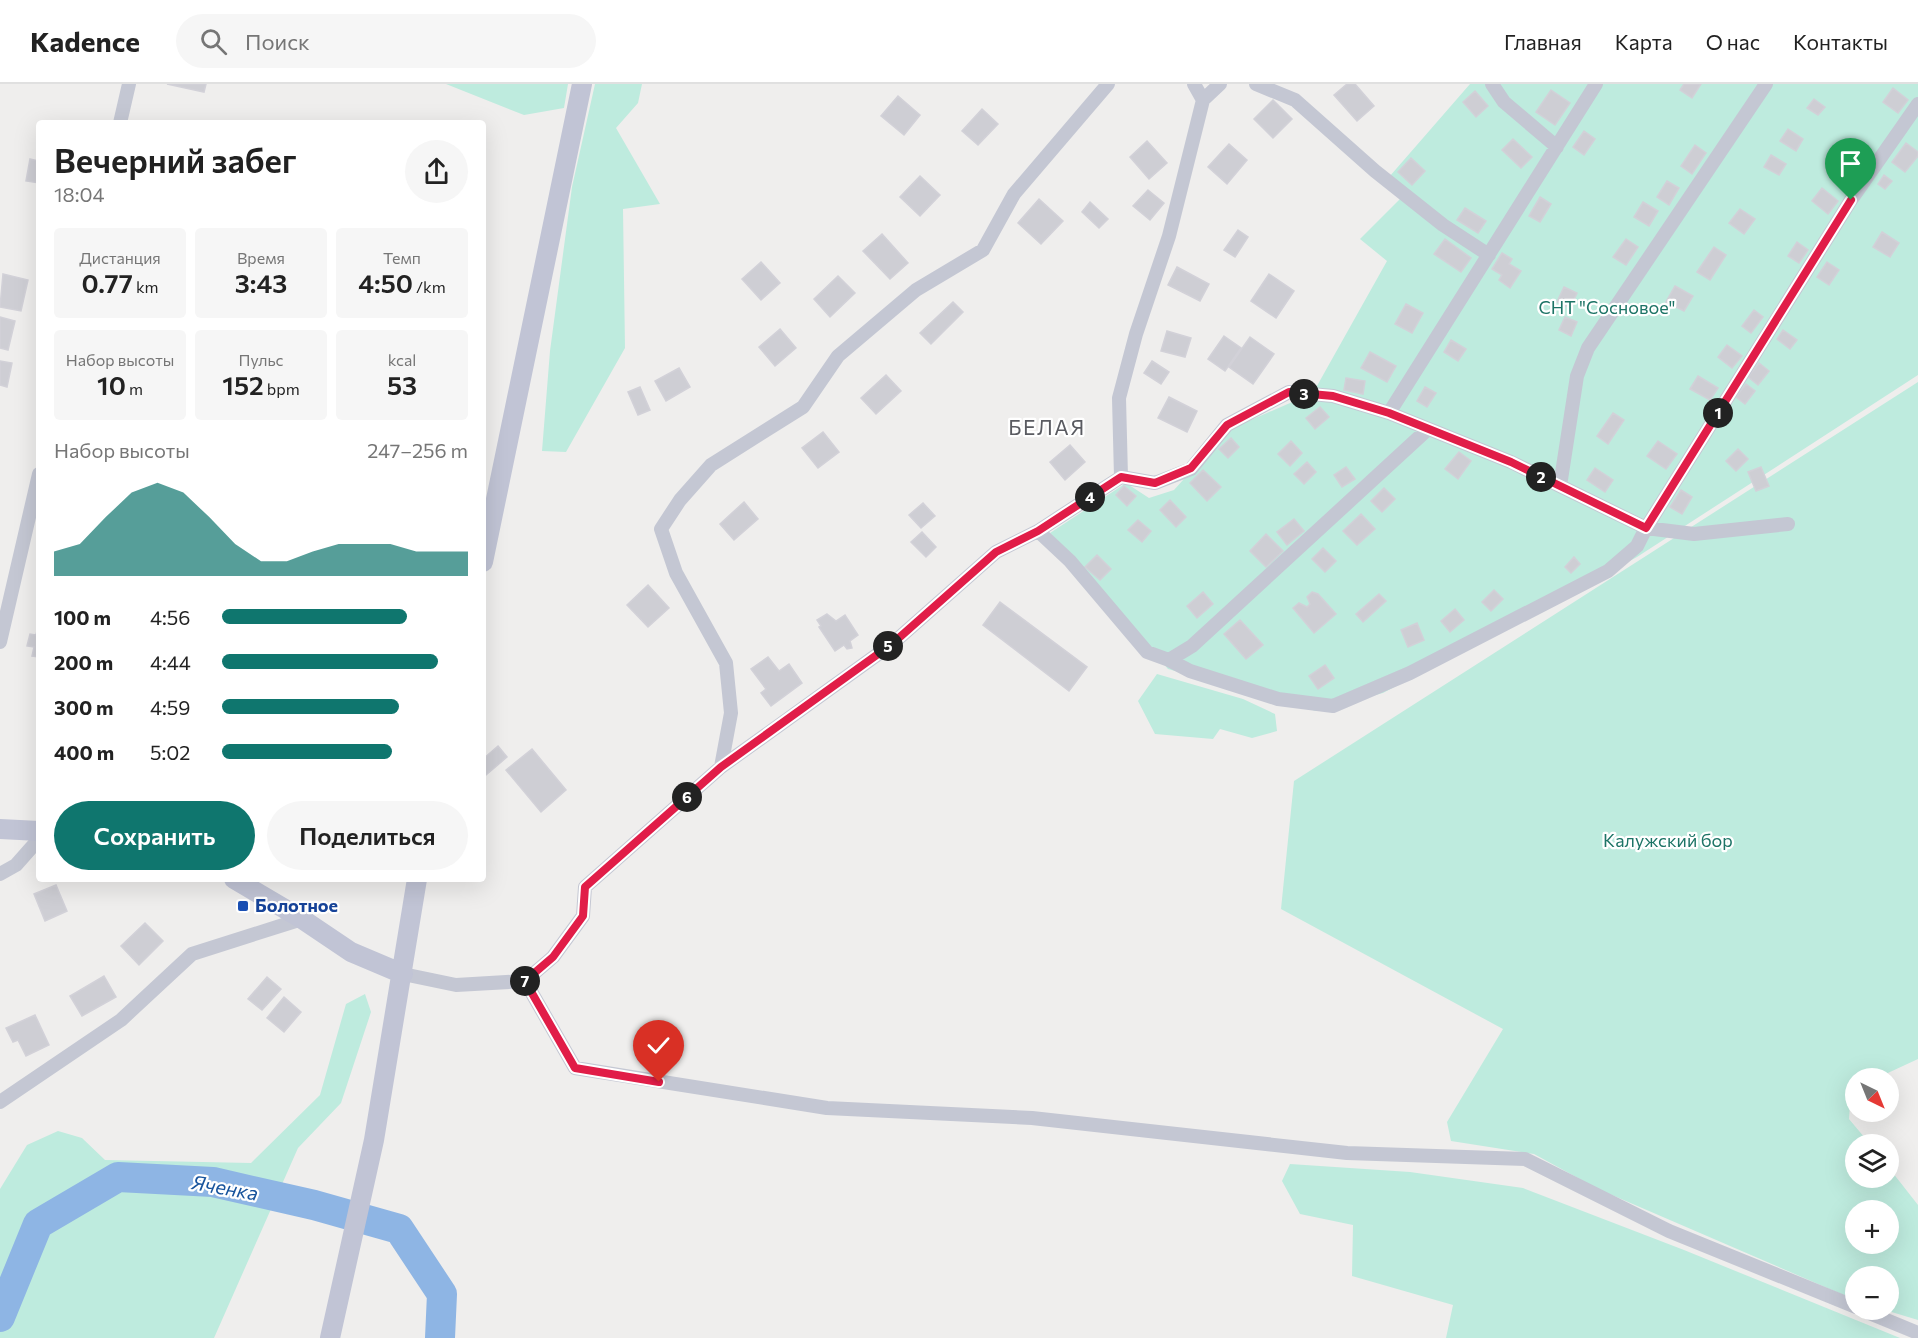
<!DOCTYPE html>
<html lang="ru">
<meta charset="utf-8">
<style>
:root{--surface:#fff;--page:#f6f6f6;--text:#222;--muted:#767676;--line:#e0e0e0;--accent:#0f766e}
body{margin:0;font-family:Commissioner,sans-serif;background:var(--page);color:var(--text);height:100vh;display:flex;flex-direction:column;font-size:22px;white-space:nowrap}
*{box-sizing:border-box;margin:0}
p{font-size:20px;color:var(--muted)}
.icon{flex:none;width:33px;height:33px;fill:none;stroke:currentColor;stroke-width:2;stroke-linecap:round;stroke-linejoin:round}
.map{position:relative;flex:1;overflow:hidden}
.side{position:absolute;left:36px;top:36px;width:450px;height:762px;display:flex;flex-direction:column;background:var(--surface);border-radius:6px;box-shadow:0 6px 24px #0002}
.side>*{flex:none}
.needle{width:39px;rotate:137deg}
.tools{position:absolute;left:1845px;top:984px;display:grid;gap:12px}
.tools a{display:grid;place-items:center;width:54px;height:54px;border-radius:50%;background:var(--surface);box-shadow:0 6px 24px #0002;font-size:30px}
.pin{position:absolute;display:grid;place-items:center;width:51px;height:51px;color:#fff;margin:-62px -26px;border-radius:50% 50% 50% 0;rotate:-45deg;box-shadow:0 0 6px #0007}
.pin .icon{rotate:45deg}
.km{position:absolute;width:30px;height:30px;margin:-15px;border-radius:50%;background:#222;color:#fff;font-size:16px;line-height:30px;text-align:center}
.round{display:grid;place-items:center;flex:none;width:63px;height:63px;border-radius:32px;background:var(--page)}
.summary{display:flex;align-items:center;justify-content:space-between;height:102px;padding:0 18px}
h1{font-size:33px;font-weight:600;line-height:45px}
.stats{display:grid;grid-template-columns:repeat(3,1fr);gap:9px;height:102px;padding:6px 18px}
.stats div{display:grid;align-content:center;border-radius:6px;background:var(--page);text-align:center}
.stats b{font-size:26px;font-weight:600}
.stats small{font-size:16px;font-weight:400}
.stats p{font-size:16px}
.chart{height:168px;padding:12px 18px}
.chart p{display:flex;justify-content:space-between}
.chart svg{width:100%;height:108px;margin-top:6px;fill:var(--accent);opacity:.7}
.cta{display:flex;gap:12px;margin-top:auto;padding:12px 18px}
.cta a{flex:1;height:69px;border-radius:36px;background:var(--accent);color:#fff;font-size:24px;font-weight:600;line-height:69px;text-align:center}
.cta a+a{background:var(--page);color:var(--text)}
ul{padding:0 18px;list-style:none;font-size:20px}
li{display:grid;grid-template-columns:96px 72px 1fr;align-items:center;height:45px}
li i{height:15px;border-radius:8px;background:var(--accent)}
header{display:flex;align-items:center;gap:36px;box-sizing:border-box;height:84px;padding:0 30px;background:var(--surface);border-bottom:2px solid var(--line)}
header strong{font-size:28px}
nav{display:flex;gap:33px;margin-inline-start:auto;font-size:21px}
.search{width:420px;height:54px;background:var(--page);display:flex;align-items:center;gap:15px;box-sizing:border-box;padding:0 21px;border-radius:33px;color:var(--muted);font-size:22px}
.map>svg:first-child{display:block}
.green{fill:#beebde;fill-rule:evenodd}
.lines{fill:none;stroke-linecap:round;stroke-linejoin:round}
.river{stroke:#8eb5e4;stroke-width:30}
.building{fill:#ceced4;stroke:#d2d1d8;stroke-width:1.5}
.street{stroke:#c4c7d3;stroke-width:14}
.secondary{stroke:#c1c4d5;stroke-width:20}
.route-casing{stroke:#fff;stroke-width:12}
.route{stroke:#e11d48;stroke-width:8}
.transit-dot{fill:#1a4fb4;stroke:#fff;stroke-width:2}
.labels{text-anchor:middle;stroke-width:4.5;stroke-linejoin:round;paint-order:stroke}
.park-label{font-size:18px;fill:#1d7466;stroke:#fff}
.transit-label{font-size:18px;font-weight:bold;fill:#164399;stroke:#fff;text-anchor:start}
.water-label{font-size:20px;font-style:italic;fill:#17539c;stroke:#fff}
.quarter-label{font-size:21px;letter-spacing:1.5px;fill:#5a5b61;stroke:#fff}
</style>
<header>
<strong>Kadence</strong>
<div class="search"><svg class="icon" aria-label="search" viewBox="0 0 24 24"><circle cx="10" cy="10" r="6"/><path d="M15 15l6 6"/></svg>Поиск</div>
<nav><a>Главная</a><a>Карта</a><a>О нас</a><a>Контакты</a></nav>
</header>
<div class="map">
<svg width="1918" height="1254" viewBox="0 0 1918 1254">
<rect width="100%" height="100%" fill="#efeeed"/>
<path class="green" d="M446,0H568L564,24L524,31Z
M595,0H642L638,19L616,44L660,120L623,125L625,264L566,368L542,367L550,267L572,103Z
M1470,0H1918V291L1637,473L1383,609L1316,627L1168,585L1050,449L1126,399L1149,414L1174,406L1228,346L1313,309L1387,177L1360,155L1400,115L1383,100Z
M1918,298V975L1877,994H1856L1855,1005L1851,1007L1849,1035L1870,1060H1856V1094H1888L1889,1084L1918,1121V1236L1885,1226H1888V1192H1856L1855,1216L1598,1105L1534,1070L1451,1057L1447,1038L1503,945L1281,825L1294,697ZM1856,1126H1888V1160H1856Z
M1157,590L1243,615L1275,630L1277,647L1252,654L1220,645L1213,655L1155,650L1138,617Z
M365,910L371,928L341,1019L298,1064L214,1254H0V1105L27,1061L58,1047L82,1054L105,1076L251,1079L320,1011L346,920Z
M1290,1080L1410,1088L1523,1104L1684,1166L1900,1254H1446L1453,1221L1352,1192L1353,1141L1300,1130L1282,1097Z"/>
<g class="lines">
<path class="river" d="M0,1233L38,1140L118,1093L213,1098L314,1121L399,1145L442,1210L440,1254"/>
</g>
<path class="building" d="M167,0H206L204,8Z
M1347,0H1355L1374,22L1357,37L1334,11Z
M1684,0H1701L1692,14L1680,6Z
M1893,4L1908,16L1898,29L1883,18Z
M1551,6L1570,19L1555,41L1536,28Z
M1475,7L1488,22L1476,33L1463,18Z
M898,12L920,31L904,51L881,32Z
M1814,15L1825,23L1818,31L1807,24Z
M1273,16L1292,35L1273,54L1254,35Z
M982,25L998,40L978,61L962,47Z
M1788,45L1803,55L1796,67L1780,57Z
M1584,47L1595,55L1584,71L1573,63Z
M1513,55L1532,73L1521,84L1502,66Z
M1147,57L1167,79L1149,95L1130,73Z
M1906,59L1918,68V72L1905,88L1892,78Z
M1229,60L1247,76L1227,100L1208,83Z
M1695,61L1706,69L1692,90L1681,82Z
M1771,71L1786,80L1779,91L1764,83Z
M1411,74L1425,87L1412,101L1398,88Z
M30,75L39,77V99L26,97Z
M1846,79L1855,86L1845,102L1835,95Z
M1884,91L1892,97L1885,105L1878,100Z
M920,92L940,111L920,132L900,113Z
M1667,97L1679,104L1669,121L1657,113Z
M1822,104L1838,117L1828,130L1812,117Z
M1148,106L1164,119L1150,136L1133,122Z
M1540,113L1551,120L1540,138L1529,132Z
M1039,115L1063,137L1041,160L1018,139Z
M1090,118L1108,135L1099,144L1082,128Z
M1643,118L1658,127L1649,142L1634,133Z
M1465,124L1486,137L1478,149L1457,136Z
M1740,125L1755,135L1744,150L1729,139Z
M1238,146L1248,153L1235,173L1224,166Z
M1882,148L1899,159L1890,173L1873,163Z
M882,150L908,179L890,195L863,167Z
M1445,155L1471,174L1461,188L1434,170Z
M1626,155L1638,163L1626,181L1613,173Z
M1797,158L1808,166L1799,179L1788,172Z
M1714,163L1726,171L1710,196L1697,188Z
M1502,169L1512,175L1509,180L1521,187L1510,204L1499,196L1502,191L1492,185Z
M761,178L780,199L761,216L742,195Z
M1827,178L1839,186L1829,201L1817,193Z
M1177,183L1209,200L1200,217L1168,201Z
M3,190L28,196L21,227L0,223Z
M1269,190L1294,207L1276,234L1251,217Z
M838,192L855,209L830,233L814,215Z
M1675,202L1693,212L1684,227L1666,218Z
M1564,203L1577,209L1570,224L1557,218Z
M953,218L963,228L931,260L920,249Z
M1406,220L1423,229L1412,249L1395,240Z
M1754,226L1763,233L1751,249L1742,242Z
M0,233L15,237L8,266L0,264Z
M1565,233L1577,238L1571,252L1559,246Z
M780,245L796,264L775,282L759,263Z
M1783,246L1797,256L1790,265L1777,255Z
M1167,247L1191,254L1185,273L1161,267Z
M1224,252L1241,264L1225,287L1208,275Z
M1250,253L1274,270L1253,300L1229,283Z
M1451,256L1466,265L1458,277L1444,268Z
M1727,261L1742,272L1732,284L1718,273Z
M1370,268L1396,282L1387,298L1361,284Z
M0,277L12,279L7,303L0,301Z
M1152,277L1169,288L1161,300L1144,289Z
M1759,279L1769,287L1758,301L1748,293Z
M679,284L690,303L666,317L655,297Z
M886,291L901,307L876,330L861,314Z
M1698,292L1718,304L1710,316L1690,305Z
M1346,294L1365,297L1363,310L1344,306Z
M1746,300L1755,307L1745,320L1736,313Z
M640,303L650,326L638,331L628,308Z
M1425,303L1436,309L1427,323L1417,317Z
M1169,313L1197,327L1187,348L1158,334Z
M1320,323L1329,333L1315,345L1306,334Z
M1613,329L1624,336L1608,360L1597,352Z
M823,348L839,368L818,384L802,364Z
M1231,354L1239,363L1228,374L1219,365Z
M1291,357L1302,369L1290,382L1278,370Z
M1658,357L1677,370L1666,385L1647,372Z
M1070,361L1085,378L1065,396L1050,378Z
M1738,365L1748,375L1736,387L1726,377Z
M1459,368L1471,377L1458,395L1445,385Z
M1307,378L1316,388L1304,400L1294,390Z
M1346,383L1355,395L1342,403L1334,391Z
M1761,383L1769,402L1756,407L1748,388Z
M1595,384L1613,396L1605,408L1587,396Z
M1203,386L1221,403L1207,417L1190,399Z
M1124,402L1136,412L1127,422L1116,411Z
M1384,404L1395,415L1382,428L1371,417Z
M1681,406L1692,413L1682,430L1670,423Z
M1170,416L1186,433L1176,443L1160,426Z
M744,418L758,435L734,456L720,440Z
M923,419L935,432L921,444L909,431Z
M1361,430L1375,445L1357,461L1343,447Z
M1294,435L1304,447L1287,461L1277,448Z
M1138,436L1151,447L1142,458L1128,446Z
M922,448L936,463L926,473L911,458Z
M1266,450L1283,467L1266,483L1250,467Z
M1323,464L1336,477L1325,488L1312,475Z
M1097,471L1111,485L1100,496L1085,483Z
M1574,473L1580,480L1571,489L1565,483Z
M648,501L669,524L648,543L627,521Z
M1494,506L1503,515L1491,527L1482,518Z
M1203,508L1213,520L1197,534L1187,522Z
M1312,508L1318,510L1336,530L1314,549L1293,524L1299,519L1307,523L1310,520L1307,513Z
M1379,510L1386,517L1363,538L1356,530Z
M1000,518L1087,583L1069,607L983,541Z
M1455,525L1464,536L1450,548L1441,537Z
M827,530L836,537L845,531L858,551L850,557L852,564L847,565L844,561L835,567L819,543L821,542L817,536Z
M1240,536L1263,561L1246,575L1224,550Z
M39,539V573L32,572L34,563L27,562L30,550L36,551Z
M1417,539L1424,556L1408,563L1401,546Z
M768,573L779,587L789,580L802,599L771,622L761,609L766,605L751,585Z
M1325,581L1334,594L1318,605L1309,592Z
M498,662L507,673L486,691L483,687V675Z
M532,665L566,706L541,728L506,686Z
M56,801L67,827L45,837L34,810Z
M145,839L163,857L139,881L121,862Z
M104,892L116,913L82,932L70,912Z
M267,893L281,905L262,926L248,915Z
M284,913L301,928L284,948L267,934Z
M35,931L49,961L26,972L18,956L13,958L6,944Z"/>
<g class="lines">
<path class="street" d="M1194,0L1203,16
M1256,0L1295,16L1375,87L1443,141L1489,171
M1492,0L1504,18L1557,63
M120,39L129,0
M1389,329L1596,0
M1121,393L1119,314L1136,250L1169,152L1203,16L1220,0
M1560,402L1577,292L1588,264L1766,0
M1038,447L1070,477L1147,568L1169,576L1192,562L1428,345
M0,558L39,390
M1169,576L1190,587L1278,615L1333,622L1410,589L1608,487L1637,462L1646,444L1694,450L1788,440
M721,683L731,629L726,579L676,489L661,445L680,416L711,381L803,323L838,272L916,206L983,166L1014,110L1108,0
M0,790L16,781L39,755
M403,890L456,901L525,897L575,984L827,1024L1032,1034L1347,1069L1525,1075L1669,1147L1856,1223
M525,897L553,873L583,832L585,803L721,683L892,560L996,468L1038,447L1121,393L1155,399L1191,385L1227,341L1289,308L1333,312L1389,329L1511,378L1646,444L1851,116L1918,20
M0,1018L121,936L192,870L302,835
M1862,1226L1918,1249"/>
<path class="secondary" d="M483,478L582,0
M0,745L39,747
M234,795L302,835L351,868L403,890
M330,1254L374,1056L417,795"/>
</g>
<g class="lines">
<g class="route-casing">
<path id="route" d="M659,998L575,984L525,897L553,873L583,832L585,803L721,683L892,560L996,468L1038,447L1121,393L1155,399L1191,384L1227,341L1289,308L1333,312L1389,329L1511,378L1646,444L1851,116"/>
</g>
<use href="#route" class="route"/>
</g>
<rect class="transit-dot" x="237" y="816" width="12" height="12" rx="3"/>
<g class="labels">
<g class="park-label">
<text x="1607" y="230">СНТ "Сосновое"</text>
<text x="1668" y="763">Калужский бор</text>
</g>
<g class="transit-label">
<text x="255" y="828">Болотное</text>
</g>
<g class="water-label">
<text transform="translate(225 1104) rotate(10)" y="7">Яченка</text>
</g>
<g class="quarter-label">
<text x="1047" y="351">БЕЛАЯ</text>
</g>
</g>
</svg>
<div class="tools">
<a><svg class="needle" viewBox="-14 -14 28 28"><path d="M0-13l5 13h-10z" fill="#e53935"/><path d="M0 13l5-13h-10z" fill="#767676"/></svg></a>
<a><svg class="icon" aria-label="layers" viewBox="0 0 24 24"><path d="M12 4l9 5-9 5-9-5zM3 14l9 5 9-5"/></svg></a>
<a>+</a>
<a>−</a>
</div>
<div class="pin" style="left:1851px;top:116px;background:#1e9e55"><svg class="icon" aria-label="arrive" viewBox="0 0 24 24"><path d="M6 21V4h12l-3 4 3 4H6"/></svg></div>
<div class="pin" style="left:659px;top:998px;background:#d93025"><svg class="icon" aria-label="check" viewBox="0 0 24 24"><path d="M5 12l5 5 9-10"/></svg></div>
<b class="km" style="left:1718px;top:329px">1</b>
<b class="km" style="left:1541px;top:393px">2</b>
<b class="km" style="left:1304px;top:310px">3</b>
<b class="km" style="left:1090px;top:413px">4</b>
<b class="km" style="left:888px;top:562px">5</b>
<b class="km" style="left:687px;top:713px">6</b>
<b class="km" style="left:525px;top:897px">7</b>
<section class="side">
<div class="summary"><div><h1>Вечерний забег</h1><p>18:04</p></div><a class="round"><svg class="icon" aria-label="share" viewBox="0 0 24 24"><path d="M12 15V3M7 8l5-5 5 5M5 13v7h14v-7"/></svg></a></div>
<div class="stats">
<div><p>Дистанция</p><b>0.77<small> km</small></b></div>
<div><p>Время</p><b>3:43</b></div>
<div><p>Темп</p><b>4:50<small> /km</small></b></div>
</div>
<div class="stats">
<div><p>Набор высоты</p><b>10<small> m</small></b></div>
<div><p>Пульс</p><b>152<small> bpm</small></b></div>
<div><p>kcal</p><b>53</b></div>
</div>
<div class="chart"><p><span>Набор высоты</span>247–256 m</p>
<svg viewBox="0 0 160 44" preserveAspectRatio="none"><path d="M0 44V34L10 31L20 20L30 10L40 6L50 10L60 20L70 31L80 38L90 38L100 34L110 31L120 31L130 31L140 34L150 34L160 34V44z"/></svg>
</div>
<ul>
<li><b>100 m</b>4:56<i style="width:75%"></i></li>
<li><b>200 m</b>4:44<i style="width:88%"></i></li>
<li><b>300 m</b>4:59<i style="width:72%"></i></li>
<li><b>400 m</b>5:02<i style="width:69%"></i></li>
</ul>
<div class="cta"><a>Сохранить</a><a>Поделиться</a></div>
</section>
</div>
